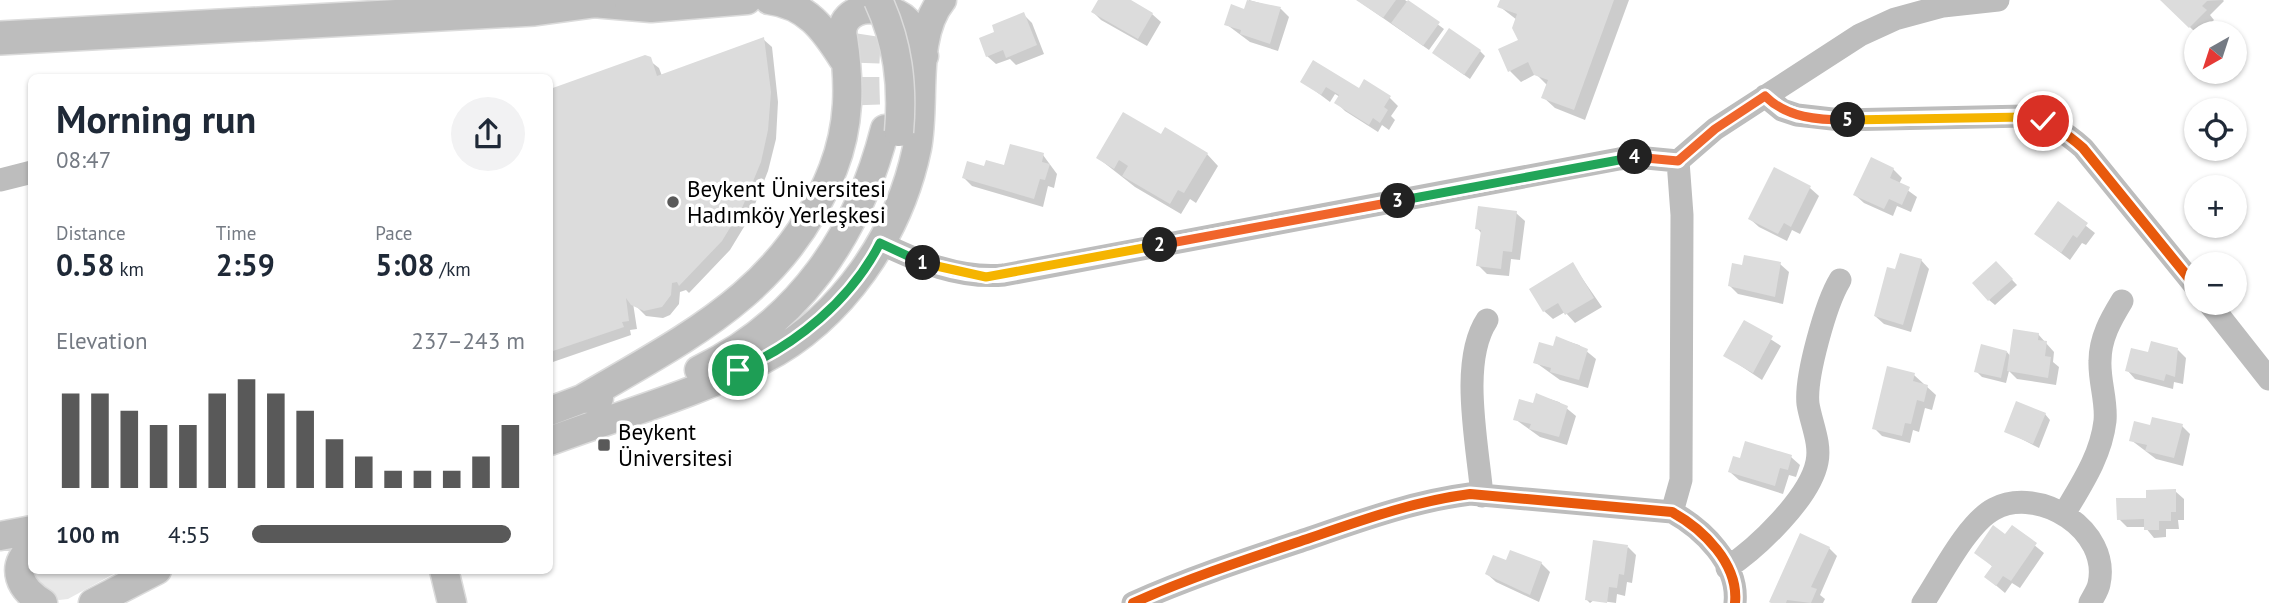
<!DOCTYPE html>
<meta charset="utf-8">
<style>
:root{--surface:#fff;--page:#f2f2f3;--text:#1f2937;--muted:#747a83;--accent:#595959}
body{margin:0;font-family:"PT Sans",sans-serif;background:var(--page);color:var(--text);height:100vh;display:flex;flex-direction:column;font-size:26px;white-space:nowrap}
*{box-sizing:border-box;margin:0}
p{font-size:23px;color:var(--muted)}
.icon{flex:none;width:38px;height:38px;fill:none;stroke:currentColor;stroke-width:2;stroke-linecap:round;stroke-linejoin:round}
.map{position:relative;flex:1;overflow:hidden}
.sheet{position:absolute;left:28px;top:74px;width:525px;height:500px;display:flex;flex-direction:column;background:var(--surface);border-radius:10px;box-shadow:0 2px 5px #0004}
.sheet>*{flex:none}
.needle{width:46px;rotate:219deg}
.buttons{position:absolute;left:2184px;top:21px;display:grid;gap:14px}
.buttons a{display:grid;place-items:center;width:63px;height:63px;border-radius:50%;background:var(--surface);box-shadow:0 2px 5px #0004;font-size:35px}
.pin{position:absolute;display:grid;place-items:center;width:60px;height:60px;color:#fff;margin:-30px;border:4px solid #fff;border-radius:50%;box-shadow:0 2px 7px #0007}
.km{position:absolute;width:35px;height:35px;margin:-18px;border-radius:50%;background:#222;color:#fff;font-size:19px;line-height:35px;text-align:center}
.round{display:grid;place-items:center;flex:none;width:74px;height:74px;border-radius:37px;background:var(--page)}
.overview{display:flex;align-items:center;justify-content:space-between;height:119px;padding:0 28px}
h1{font-size:38px;font-weight:800;line-height:52px}
.stats{display:grid;grid-template-columns:repeat(3,1fr);gap:10px;height:119px;padding:7px 28px}
.stats div{display:grid;align-content:center}
.stats b{font-size:30px;font-weight:800}
.stats small{font-size:19px;font-weight:400}
.stats p{font-size:19px}
.chart{height:196px;padding:14px 28px}
.chart p{display:flex;justify-content:space-between}
.chart svg{width:100%;height:126px;margin-top:7px;stroke:var(--accent);stroke-width:6}
ul{padding:0 28px;list-style:none;font-size:23px}
li{display:grid;grid-template-columns:112px 84px 1fr;align-items:center;height:52px}
li i{height:18px;border-radius:9px;background:var(--accent)}
.map>svg:first-child{display:block}
.green{fill:#e8e8e8}
.shadow{fill:#0003}
.building{fill:#dcdcdc}
.lines{fill:none;stroke-linecap:round;stroke-linejoin:round}
.major-tunnel{stroke:#d9d9d9;stroke-width:28;stroke-dasharray:28 14;stroke-linecap:butt}
.major-casing{stroke:#dbdbdb;stroke-width:31}
.highway-casing{stroke:#dbdbdb;stroke-width:36}
.minor{stroke:#bdbdbd;stroke-width:23}
.major{stroke:#bdbdbd;stroke-width:28}
.highway{stroke:#bdbdbd;stroke-width:33}
.major-bridge-casing{stroke:#dbdbdb;stroke-width:31;stroke-linecap:butt}
.major-bridge{stroke:#bdbdbd;stroke-width:28}
.cycleway-casing{stroke:#fff;stroke-width:15}
.cycleway{stroke:#e8590c;stroke-width:10}
.split-1-casing{stroke:#fff;stroke-width:14}
.split-2-casing{stroke:#fff;stroke-width:14}
.split-3-casing{stroke:#fff;stroke-width:14}
.split-4-casing{stroke:#fff;stroke-width:14}
.split-5-casing{stroke:#fff;stroke-width:14}
.split-6-casing{stroke:#fff;stroke-width:14}
.split-1{stroke:#22a559;stroke-width:9}
.split-2{stroke:#f5b400;stroke-width:9}
.split-3{stroke:#f0652b;stroke-width:9}
.split-4{stroke:#22a559;stroke-width:9}
.split-5{stroke:#f0652b;stroke-width:9}
.split-6{stroke:#f5b400;stroke-width:9}
.poi-dot{fill:#595959;stroke:#fff;stroke-width:2.5}
.labels{text-anchor:middle;stroke-width:7;stroke-linejoin:round;paint-order:stroke}
.poi-label{font-size:23px;fill:#000;stroke:#fff;text-anchor:start}
</style>
<div class="map">
<svg width="2269" height="603" viewBox="0 0 2269 603">
<rect width="100%" height="100%" fill="#fff"/>
<path class="green" d="M32,570L119,571L68,599L59,600L39,592Z"/>
<path class="shadow" d="M1100,0H1128L1152,14L1161,22L1147,46L1101,20L1093,12Z
M1249,0L1281,9L1289,17L1278,51L1250,42L1226,24L1245,11Z
M1357,0H1405L1444,29L1429,50Z
M1502,0H1629L1585,120L1555,108L1543,97L1548,86L1536,74L1521,82L1510,71L1520,40L1517,20L1499,6Z
M2163,1L2223,0L2224,1L2210,15L2214,20L2201,33H2196Z
M1024,15L1032,23L1044,54L1016,65L1010,59L996,64L987,56L997,33Z
M763,39L772,47L778,102L776,139L768,171L750,217L730,250L689,293L686,290L680,292L679,304L670,315L663,318L646,316L633,303L637,329L630,330L631,335L550,363V91L645,57L659,68L662,76Z
M1480,51L1485,56L1470,79L1440,58Z
M1302,81L1389,97L1398,106L1391,116L1395,120L1389,130L1382,125L1378,132L1345,111L1336,102L1340,97L1335,94L1330,102Z
M1165,129L1207,154L1218,166L1196,203L1190,199L1181,214L1135,187L1098,158L1161,136Z
M1043,155L1057,174L1054,188L1048,186L1043,207L972,186L964,178L985,168L1005,167Z
M1893,169L1902,178L1899,184L1917,197L1911,212L1897,206L1893,216L1864,203L1855,195Z
M1775,170L1810,188L1819,196L1800,234L1792,230L1787,241L1759,227L1750,219Z
M2058,204L2095,233L2086,245L2082,243L2070,260L2036,234Z
M1516,213L1525,221L1520,260L1511,259L1509,276L1487,274L1478,265L1482,234L1477,228Z
M1921,260L1929,269L1911,332L1884,324L1875,316Z
M1996,263L2017,285L1995,305L1989,300Z
M1780,264L1789,272L1783,304L1738,294L1729,285L1743,267Z
M1573,265L1602,307L1575,323L1565,312L1553,319L1544,311Z
M1744,322L1781,346L1762,380L1726,356Z
M2038,334L2054,352L2053,362L2059,367L2056,385L2017,379L2009,371L2006,383L1982,377L1976,371L2007,352L2011,357Z
M1557,338L1579,345L1596,359L1588,388L1560,380L1535,362L1554,348Z
M2178,350L2186,358L2183,384L2174,382L2173,389L2135,379L2127,370Z
M1914,375L1936,395L1932,410L1925,408L1919,432L1913,430L1910,443L1882,436L1874,428Z
M1537,395L1559,402L1576,416L1567,445L1540,437L1515,419L1534,405Z
M2045,414L2050,420L2039,448L2006,431Z
M2182,426L2190,434L2183,466L2156,459L2131,440L2151,427Z
M1791,457L1800,465L1796,477L1789,475L1783,494L1739,480L1730,472Z
M2175,491L2184,499V520H2178L2179,529H2166V537L2154,538L2145,527H2127L2119,519L2148,499Z
M2012,527L2044,553L2020,588L2012,583L2005,593L1986,577L1993,567L1976,552L2006,536Z
M1628,547L1636,555L1632,583L1627,582L1625,596L1617,594L1616,603L1594,600L1590,603L1587,600Z
M1829,548L1837,556L1820,595L1825,599L1823,603H1772Z
M1541,563L1550,572L1539,602L1496,582L1487,574Z"/>
<path class="building" d="M1098,0H1131L1153,13L1138,39L1091,12Z
M1247,0L1281,7L1270,44L1240,34L1241,30L1224,25L1231,4L1244,9Z
M1356,0H1396L1383,18Z
M1408,0L1440,22L1423,46L1391,23Z
M1500,0H1614L1574,110L1541,98L1548,80L1534,75L1528,62L1508,72L1498,49L1518,40L1512,28L1517,14L1497,7Z
M2160,0H2208L2202,6L2207,10L2189,28Z
M1024,12L1037,45L1006,58L1003,50L986,57L979,38L994,32L992,25Z
M1449,28L1481,50L1464,75L1432,53Z
M764,37L771,92L768,130L761,162L742,208L722,241L679,286L677,282L672,283L671,295L662,307L644,311L631,305L626,298L629,321L622,322L624,327L550,352V89L645,55L651,57L657,76Z
M1313,60L1359,88L1364,79L1391,96L1384,107L1388,110L1380,123L1373,118L1369,125L1334,103L1339,95L1326,87L1321,95L1300,82Z
M1123,112L1161,134L1165,127L1208,153L1184,193L1178,190L1170,204L1122,176L1128,166L1119,160L1114,169L1096,158Z
M1010,144L1044,153L1042,162L1050,164L1045,180L1040,179L1034,199L962,178L967,161L984,166L986,160L1004,165Z
M1871,157L1894,168L1890,178L1910,187L1902,205L1889,199L1884,209L1853,195Z
M1774,167L1811,186L1791,227L1784,223L1778,234L1748,219Z
M2058,201L2088,223L2077,238L2073,235L2061,253L2034,234Z
M1478,206L1517,211L1512,252L1503,251L1501,269L1476,266L1481,230L1475,229Z
M1900,253L1922,259L1903,325L1874,316L1887,267L1895,269Z
M1744,255L1781,262L1775,297L1728,286L1732,263L1742,265Z
M1996,261L2013,279L1988,301L1972,283Z
M1573,262L1594,298L1565,315L1558,303L1543,312L1529,289Z
M1744,320L1773,336L1753,373L1723,356Z
M2013,329L2039,333L2038,340L2047,341L2045,356L2051,357L2048,378L2007,371Z
M1556,336L1588,349L1579,380L1550,372L1551,368L1533,363L1539,342L1553,346Z
M2151,341L2178,348L2175,377L2166,374L2164,381L2125,371L2131,348L2148,352Z
M1981,344L2007,351L2001,378L1974,372Z
M1887,366L1915,373L1913,381L1928,385L1924,402L1917,400L1911,424L1905,423L1902,436L1872,429Z
M1536,393L1568,406L1559,437L1529,429L1531,424L1513,420L1519,399L1533,403Z
M2016,401L2046,413L2033,444L2004,432Z
M2152,417L2183,424L2174,458L2145,451L2147,445L2129,441L2134,421L2150,425Z
M1745,441L1792,455L1788,470L1780,468L1775,486L1728,472L1733,456L1740,458Z
M2176,489V512H2171V521H2159V530H2144V519L2117,520L2116,498H2146V490Z
M1993,525L2005,534L2012,525L2037,543L2011,581L2003,576L1996,586L1984,577L1992,566L1974,553Z
M1800,533L1830,547L1811,587L1817,589L1811,603L1787,600L1786,603H1771L1769,602Z
M1593,540L1628,545L1624,575L1619,574L1617,588L1609,587L1607,603L1585,600Z
M1510,550L1542,562L1530,595L1485,574L1493,555L1506,560Z"/>
<g class="lines">
<path class="major-tunnel" d="M866,105C865,70 863,33 878,0"/>
<g class="major-casing">
<path id="major" d="M769,0C807,5 824,29 843,59
M581,2L651,8L747,0
M699,370C799,322 858,235 885,129
M582,399C687,337 786,291 833,169C850,125 850,84 843,38C841,30 843,21 851,15C859,9 867,9 876,9C909,11 913,28 924,56
M550,411L582,399L599,398
M550,441C620,415 695,394 762,360C842,319 899,235 917,148C926,102 912,37 942,0
M0,536L32,530
M32,547C9,568 20,589 43,603
M444,570L452,603
M93,603L157,570"/>
</g>
<g class="highway-casing">
<path id="highway" d="M0,38L534,9L600,0"/>
</g>
<path class="minor" d="M1765,96L1782,110L1797,115L1841,120L2025,116C2049,122 2065,132 2083,148L2196,287
M1678,161L1715,129L1860,35L1895,19L1943,6L1998,0
M0,180L32,172
M880,243C920,262 959,279 1004,275L1619,159L1636,157L1678,161
M2209,303L2269,379
M1482,496C1478,446 1459,362 1487,320
M1672,512L1681,480L1682,215L1678,161
M2064,514C2081,485 2101,456 2105,421C2107,401 2099,381 2100,361C2100,338 2111,319 2122,301
M1727,568C1757,548 1810,498 1817,462C1821,443 1811,423 1808,404C1805,377 1826,303 1840,280
M1133,603C1191,577 1250,558 1310,538C1362,520 1415,501 1470,494L1672,512C1703,529 1739,564 1735,603
M1923,603C1940,578 1967,523 1994,509C2039,485 2111,530 2099,584C2098,590 2093,597 2090,603"/>
<use href="#major" class="major"/>
<use href="#highway" class="highway"/>
<g class="major-bridge-casing">
<path id="major-bridge" d="M878,0C898,43 903,85 899,132"/>
</g>
<use href="#major-bridge" class="major-bridge"/>
<g class="cycleway-casing">
<path id="cycleway" d="M1765,96L1782,110L1797,115L1841,120L2025,116C2049,122 2065,132 2083,148L2196,287
M880,243C920,262 959,279 1004,275L1619,159L1636,157L1678,161
M1133,603C1191,577 1250,558 1310,538C1362,520 1415,501 1470,494L1672,512C1703,529 1739,564 1735,603"/>
</g>
<use href="#cycleway" class="cycleway"/>
</g>
<g class="lines">
<g class="split-1-casing">
<path id="split-1" d="M738,370C796,345 851,300 880,243L923,263"/>
</g>
<g class="split-2-casing">
<path id="split-2" d="M923,263L986,277L1160,245"/>
</g>
<g class="split-3-casing">
<path id="split-3" d="M1160,245L1398,201"/>
</g>
<g class="split-4-casing">
<path id="split-4" d="M1398,201L1635,157"/>
</g>
<g class="split-5-casing">
<path id="split-5" d="M1635,157L1678,161L1715,129L1765,96C1787,118 1818,120 1848,120"/>
</g>
<g class="split-6-casing">
<path id="split-6" d="M1848,120L2025,117L2043,121"/>
</g>
<use href="#split-1" class="split-1"/>
<use href="#split-2" class="split-2"/>
<use href="#split-3" class="split-3"/>
<use href="#split-4" class="split-4"/>
<use href="#split-5" class="split-5"/>
<use href="#split-6" class="split-6"/>
</g>
<g class="poi-dot">
<circle cx="673" cy="202" r="7"/>
<rect x="597" y="438" width="14" height="14" rx="3.5"/>
</g>
<g class="labels">
<g class="poi-label">
<text x="687" y="197">Beykent Üniversitesi<tspan x="687" dy="26">Hadımköy Yerleşkesi</tspan></text>
<text x="618" y="440">Beykent<tspan x="618" dy="26">Üniversitesi</tspan></text>
</g>
</g>
</svg>
<div class="buttons">
<a><svg class="needle" viewBox="-14 -14 28 28"><path d="M0-13l5 13h-10z" fill="#e53935"/><path d="M0 13l5-13h-10z" fill="#747a83"/></svg></a>
<a><svg class="icon" aria-label="locate" viewBox="0 0 24 24"><circle cx="12" cy="12" r="6"/><path d="M12 2v4M12 18v4M2 12h4M18 12h4"/></svg></a>
<a>+</a>
<a>−</a>
</div>
<div class="pin" style="left:738px;top:370px;background:#1e9e55"><svg class="icon" aria-label="arrive" viewBox="0 0 24 24"><path d="M6 21V4h12l-3 4 3 4H6"/></svg></div>
<div class="pin" style="left:2043px;top:121px;background:#d93025"><svg class="icon" aria-label="check" viewBox="0 0 24 24"><path d="M5 12l5 5 9-10"/></svg></div>
<b class="km" style="left:923px;top:263px">1</b>
<b class="km" style="left:1160px;top:245px">2</b>
<b class="km" style="left:1398px;top:201px">3</b>
<b class="km" style="left:1635px;top:157px">4</b>
<b class="km" style="left:1848px;top:120px">5</b>
<section class="sheet">
<div class="overview"><div><h1>Morning run</h1><p>08:47</p></div><a class="round"><svg class="icon" aria-label="share" viewBox="0 0 24 24"><path d="M12 15V3M7 8l5-5 5 5M5 13v7h14v-7"/></svg></a></div>
<div class="stats">
<div><p>Distance</p><b>0.58<small> km</small></b></div>
<div><p>Time</p><b>2:59</b></div>
<div><p>Pace</p><b>5:08<small> /km</small></b></div>
</div>
<div class="chart"><p><span>Elevation</span>237–243 m</p>
<svg viewBox="0 0 160 44" preserveAspectRatio="none"><path d="M5 44V11M15 44V11M25 44V17M35 44V22M45 44V22M55 44V11M65 44V6M75 44V11M85 44V17M95 44V27M105 44V33M115 44V38M125 44V38M135 44V38M145 44V33M155 44V22"/></svg>
</div>
<ul>
<li><b>100 m</b>4:55<i style="width:95%"></i></li>
</ul>
</section>
</div>
